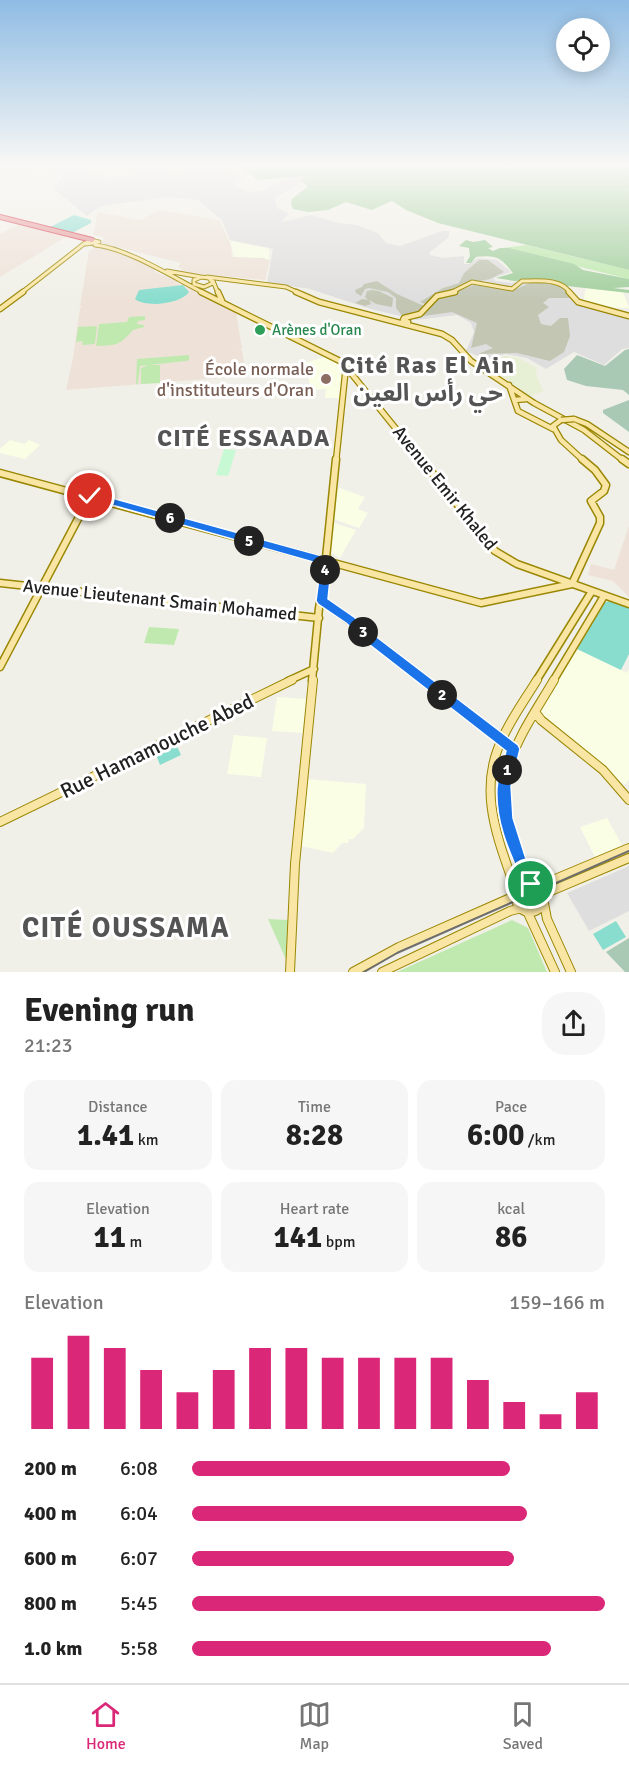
<!DOCTYPE html>
<meta charset="utf-8">
<style>
:root{--surface:#fff;--page:#f6f6f6;--text:#222;--muted:#767676;--line:#e0e0e0;--accent:#db2777}
body{margin:0;font-family:Signika,"Noto Sans Arabic",sans-serif;background:var(--page);color:var(--text);height:100vh;display:flex;flex-direction:column;font-size:22px;white-space:nowrap}
*{box-sizing:border-box;margin:0}
p{font-size:20px;color:var(--muted)}
.icon{flex:none;width:33px;height:33px;fill:none;stroke:currentColor;stroke-width:2;stroke-linecap:round;stroke-linejoin:round}
.map{position:relative;height:972px;overflow:hidden}
.side{display:flex;flex-direction:column;background:var(--surface);flex:1}
.side>*{flex:none}
.fabs{position:absolute;left:556px;top:18px;display:grid;gap:12px}
.fabs a{display:grid;place-items:center;width:54px;height:54px;border-radius:50%;background:var(--surface);box-shadow:0 3px 15px #0003;font-size:30px}
.pin{position:absolute;display:grid;place-items:center;width:51px;height:51px;color:#fff;margin:-26px;border:3px solid #fff;border-radius:50%;box-shadow:0 2px 6px #0007}
.km{position:absolute;width:30px;height:30px;margin:-15px;border-radius:50%;background:#222;color:#fff;font-size:16px;line-height:30px;text-align:center}
.round{display:grid;place-items:center;flex:none;width:63px;height:63px;border-radius:24px;background:var(--page)}
.headline{display:flex;align-items:center;justify-content:space-between;height:102px;padding:0 24px}
h1{font-size:33px;font-weight:700;line-height:45px}
.stats{display:grid;grid-template-columns:repeat(3,1fr);gap:9px;height:102px;padding:6px 24px}
.stats div{display:grid;align-content:center;border-radius:15px;background:var(--page);text-align:center}
.stats b{font-size:30px;font-weight:700}
.stats small{font-size:16px;font-weight:400}
.stats p{font-size:16px}
.chart{height:168px;padding:12px 24px}
.chart p{display:flex;justify-content:space-between}
.chart svg{width:100%;height:108px;margin-top:6px;stroke:var(--accent);stroke-width:6}
ul{padding:0 24px;list-style:none;font-size:20px}
li{display:grid;grid-template-columns:96px 72px 1fr;align-items:center;height:45px}
li i{height:15px;border-radius:8px;background:var(--accent)}
.menu{display:flex;justify-content:space-around;align-items:center;height:84px;border-top:2px solid var(--line);background:var(--surface);font-size:16px;color:var(--muted)}
.menu a{display:grid;justify-items:center;gap:3px}
.menu .active{color:var(--accent)}
.map>svg:first-child{display:block}
.residential{fill:#dfdede}
.education{fill:#f9fee4}
.military{fill:#eee2d8}
.construction{fill:#c2c6b3}
.farmland{fill:#e7efd4}
.grass{fill:#c0e9b0}
.forest{fill:#a2cf9e}
.cemetery{fill:#aac9b5}
.park{fill:#c7f9d5}
.pitch{fill:#89ddce}
.lines{fill:none;stroke-linecap:round;stroke-linejoin:round}
.major-far3-casing{stroke:#9a8704;stroke-width:5}
.major-far2-casing{stroke:#9a8704;stroke-width:7}
.major-far1-casing{stroke:#9a8704;stroke-width:9}
.major-casing{stroke:#9a8704;stroke-width:10}
.highway-casing{stroke:#d72d45;stroke-width:6}
.major-far3{stroke:#fae6a4;stroke-width:3}
.major-far2{stroke:#fae6a4;stroke-width:4.5}
.major-far1{stroke:#fae6a4;stroke-width:6}
.major{stroke:#fae6a4;stroke-width:8}
.highway{stroke:#e59493;stroke-width:4}
.tram{stroke:#6f6f6f;stroke-width:2}
.major-bridge-casing{stroke:#9a8704;stroke-width:7;stroke-linecap:butt}
.major-bridge{stroke:#fae6a4;stroke-width:4.5}
.route{fill:#1a73e8;stroke:#fff;stroke-width:1.5}
.leisure-dot{fill:#2e9e5b;stroke:#fff;stroke-width:2}
.education-dot{fill:#8d6e63;stroke:#fff;stroke-width:2}
.labels{text-anchor:middle;stroke-width:6;stroke-linejoin:round;paint-order:stroke}
.far-leisure-label{font-size:15px;fill:#27864d;stroke:#fff;text-anchor:start}
.education-label{font-size:18px;fill:#785e54;stroke:#fff;text-anchor:end}
.street-label{font-size:18px;fill:#212121;stroke:#fff}
.near-street-label{font-size:21px;fill:#212121;stroke:#fff}
.district-label{font-size:24px;font-weight:bold;letter-spacing:1.5px;fill:#545454;stroke:#fff}
.near-district-label{font-size:28px;font-weight:bold;letter-spacing:1.5px;fill:#545454;stroke:#fff}
</style>
<div class="map">
<svg width="629" height="972" viewBox="0 0 629 972">
<rect width="100%" height="100%" fill="#f1f0e8"/>
<path class="residential" d="M0,165H85L103,177L136,176L132,165L158,166L171,171H184L193,165H233L228,168L244,179L234,186L249,192L265,190L295,175L308,176L295,187L275,197L277,208L289,213L282,222L312,215L338,223L357,225L378,233L386,243L400,246L442,231H449V237L430,252V255L443,258L464,256V264H469L478,258L497,260L511,272L494,278L495,281L512,283L521,280H549L570,288L571,300L629,316V348L622,349L604,365L574,352L546,369L527,358L506,354L485,359L466,351L474,332L471,323L457,315L416,320L371,309L310,289L267,283L273,249L230,240L222,220L198,200L168,197L101,206L87,216L54,189L63,176L55,171L34,167L19,173H10L0,170Z
M629,866V911L589,931L567,893Z"/>
<path class="education" d="M230,241L269,248V259L234,257Z
M586,288L623,292L629,308H616L583,302Z
M328,356L344,367L341,398H325L326,389L311,390L305,363Z
M10,440L25,444L29,440L40,445L25,459L0,453V449Z
M337,487L365,497L358,509L368,513L359,528L333,519Z
M334,523L356,530L340,558L330,552Z
M577,649L627,673L629,669V779L626,784H623L543,717L540,712Z
M277,697L306,699L303,733L272,731Z
M234,735L267,738L261,777L227,774Z
M307,779L366,784L364,828L353,839H349L348,843H342L333,853L301,846Z
M607,818L622,845L595,857L580,827Z"/>
<path class="military" d="M159,210L219,220L231,245L232,257L264,258L270,261L265,280L180,272L182,269L178,267L181,263L102,243L104,237L93,235L98,212L141,220Z
M20,224L66,237L0,277V234Z
M97,246L129,256L154,269L155,272L177,281L178,284L184,283L236,311L242,349L238,350H242L246,376L66,390L73,358L80,308L82,307L80,306L89,251Z
M629,526V597L613,581L588,575L591,564L614,570Z"/>
<path class="construction" d="M479,260H488L504,272L490,279L465,284L437,296L425,304L420,302L443,288L459,283L464,273Z
M377,281L397,294L424,306L418,314L403,317L396,308V298L388,292L369,288L365,289L361,296L356,293L355,290L362,287L364,284Z
M530,283H549L563,288L570,298H549L543,303L549,307L538,315L541,324L551,326L560,318H568L570,336L564,352L550,361L517,353L478,354L493,348L486,344L471,348L477,323L452,312L423,316L437,299L474,285L511,291Z
M372,290L379,291L393,298L392,307L376,304L369,300L371,304L365,306L355,303L362,299L368,300L365,297L367,291Z"/>
<path class="farmland" d="M505,356L518,358L537,368L536,374L543,391L530,396L483,363Z"/>
<path class="grass" d="M526,245L629,270V279L503,248Z
M145,316V320L138,321L137,324L144,325V327L133,330C119,346 117,345 96,346L99,324L127,322L129,317Z
M97,326L95,344L82,345L83,341L76,342L78,327Z
M189,355V360L186,361L140,366L138,383L136,385L137,359Z
M149,365H160V383L141,384V368Z
M149,627L179,629L174,645L144,643Z
M268,919L288,920V964Z
M512,920L528,928L547,972H397Z"/>
<path class="forest" d="M238,165H629V270L438,223L406,210L392,201L372,210L346,202L328,210L308,212L293,209L291,204L292,199L308,186L300,181L307,176L258,180Z
M466,240L473,242L485,240L493,247L488,248L493,251L500,248H509L574,264L583,270L629,279V287L613,288L629,290V293L567,286L548,279L514,281L496,278L513,273C500,257 497,255 476,257L471,263H466L470,256L469,248L459,246Z"/>
<path class="cemetery" d="M629,349V395L623,390L586,386L567,380L564,369L577,355L605,366L625,350Z
M629,400V432L603,413V410Z
M629,938V972H625L606,952Z"/>
<path class="park" d="M224,449L236,450L228,476L216,475Z"/>
<path class="pitch" d="M74,215L91,220V223L70,234L48,228Z
M183,285L189,292C181,304 146,308 135,299L139,290Z
M609,601L629,608V654L621,670L577,649L604,603Z
M175,742L181,755L160,765L155,752Z
M616,921L626,937L603,950L593,934Z"/>
<g class="lines">
<g class="major-far3-casing">
<path id="major-far3" d="M89,240L99,242L86,244Z
M95,245C127,248 174,278 204,293
M167,271L201,277
M201,277L209,278L213,283L204,287L194,284V280Z
M207,277L286,287L299,293
M213,281L218,293
M21,293L85,243
M450,293L472,282L512,289L522,281C537,281 562,278 570,293"/>
</g>
<g class="major-far2-casing">
<path id="major-far2" d="M201,292L342,362L422,461
M218,292L222,301
M296,292L319,302L442,334L452,340L471,361L534,403L584,430L624,461
M569,292L578,302L629,316
M0,309L23,292
M408,322L403,320L404,318L420,314L437,296L455,292
M509,385L518,411L553,429
M515,400L526,399
M574,419L587,424L629,452
M561,420L553,426L561,440L584,461
M336,461L346,366"/>
</g>
<g class="major-far1-casing">
<path id="major-far1" d="M421,459L495,551L517,564L629,604
M622,459L629,464
M0,473L322,560
M326,558L336,459
M327,558L330,561L325,564L322,560Z
M330,562L481,603L572,584L600,523V517L591,501L604,491L606,485L595,470L582,459
M0,583L319,618
M322,601C358,625 391,655 425,681
M0,667L90,496
M288,681L314,669
M312,681L319,608L327,564
M536,681L592,591
M553,681L604,596"/>
</g>
<g class="major-casing">
<path id="major" d="M423,680L513,749
M535,712L541,720L603,770L629,800
M0,822L292,680
M516 898a14 14 0 1 1 28 0a14 14 0 1 1-28 0Z
M535,886C524,876 518,860 513,846C489,775 519,739 554,680
M536,887L629,848
M517,894C499,841 475,790 504,735C513,716 526,698 537,680
M527,911L555,972
M290,972L295,864L313,680
M353,972L399,947L517,895
M382,972L510,911L522,908
M571,972L547,919L543,898L551,891L629,858"/>
</g>
<g class="highway-casing">
<path id="highway" d="M0,217L92,240"/>
</g>
<use href="#major-far3" class="major-far3"/>
<use href="#major-far2" class="major-far2"/>
<use href="#major-far1" class="major-far1"/>
<use href="#major" class="major"/>
<use href="#highway" class="highway"/>
<path class="tram" d="M364,972L397,953L629,851"/>
<g class="major-bridge-casing">
<path id="major-bridge" d="M561,420L574,419"/>
</g>
<use href="#major-bridge" class="major-bridge"/>
</g>
<linearGradient id="sky" x2="0" y2="1"><stop stop-color="#8fbce4"/><stop offset="0.55" stop-color="#f9f8f5"/><stop offset="1" stop-color="#f9f8f5" stop-opacity="0"/></linearGradient>
<rect width="629" height="301" fill="url(#sky)"/>
<path class="route" d="M90,492L326,557L331,570L328,599L354,617L378,638L518,745L520,749L511,786L513,818L526,859L542,886L540,891L535,893L526,890C512,857 495,825 497,788C498,776 503,763 506,751L370,645L346,623L318,604L316,601L320,570L317,563L87,498L86,496Z"/>
<circle class="leisure-dot" cx="260" cy="330" r="6"/>
<circle class="education-dot" cx="326" cy="379" r="6"/>
<g class="labels">
<g class="far-leisure-label">
<text x="272" y="335">Arènes d'Oran</text>
</g>
<g class="education-label">
<text x="314" y="375">École normale<tspan x="314" dy="21">d'instituteurs d'Oran</tspan></text>
</g>
<g class="street-label">
<text transform="translate(445 488) rotate(51)" y="6">Avenue Emir Khaled</text>
<text transform="translate(160 600) rotate(6)" y="6">Avenue Lieutenant Smain Mohamed</text>
</g>
<g class="near-street-label">
<text transform="translate(157 746) rotate(-26)" y="7">Rue Hamamouche Abed</text>
</g>
<g class="district-label">
<text x="428" y="373">Cité Ras El Ain<tspan x="428" dy="28">حي رأس العين</tspan></text>
<text x="244" y="446">CITÉ ESSAADA</text>
</g>
<g class="near-district-label">
<text x="126" y="937">CITÉ OUSSAMA</text>
</g>
</g>
</svg>
<div class="fabs">
<a><svg class="icon" aria-label="locate" viewBox="0 0 24 24"><circle cx="12" cy="12" r="6"/><path d="M12 2v4M12 18v4M2 12h4M18 12h4"/></svg></a>
</div>
<div class="pin" style="left:531px;top:884px;background:#1e9e55"><svg class="icon" aria-label="arrive" viewBox="0 0 24 24"><path d="M6 21V4h12l-3 4 3 4H6"/></svg></div>
<div class="pin" style="left:90px;top:496px;background:#d93025"><svg class="icon" aria-label="check" viewBox="0 0 24 24"><path d="M5 12l5 5 9-10"/></svg></div>
<b class="km" style="left:507px;top:770px">1</b>
<b class="km" style="left:442px;top:695px">2</b>
<b class="km" style="left:363px;top:632px">3</b>
<b class="km" style="left:325px;top:570px">4</b>
<b class="km" style="left:249px;top:541px">5</b>
<b class="km" style="left:170px;top:518px">6</b>
</div>
<section class="side">
<div class="headline"><div><h1>Evening run</h1><p>21:23</p></div><a class="round"><svg class="icon" aria-label="share" viewBox="0 0 24 24"><path d="M12 15V3M7 8l5-5 5 5M5 13v7h14v-7"/></svg></a></div>
<div class="stats">
<div><p>Distance</p><b>1.41<small> km</small></b></div>
<div><p>Time</p><b>8:28</b></div>
<div><p>Pace</p><b>6:00<small> /km</small></b></div>
</div>
<div class="stats">
<div><p>Elevation</p><b>11<small> m</small></b></div>
<div><p>Heart rate</p><b>141<small> bpm</small></b></div>
<div><p>kcal</p><b>86</b></div>
</div>
<div class="chart"><p><span>Elevation</span>159–166 m</p>
<svg viewBox="0 0 160 44" preserveAspectRatio="none"><path d="M5 44V15M15 44V6M25 44V11M35 44V20M45 44V29M55 44V20M65 44V11M75 44V11M85 44V15M95 44V15M105 44V15M115 44V15M125 44V24M135 44V33M145 44V38M155 44V29"/></svg>
</div>
<ul>
<li><b>200 m</b>6:08<i style="width:77%"></i></li>
<li><b>400 m</b>6:04<i style="width:81%"></i></li>
<li><b>600 m</b>6:07<i style="width:78%"></i></li>
<li><b>800 m</b>5:45<i style="width:100%"></i></li>
<li><b>1.0 km</b>5:58<i style="width:87%"></i></li>
</ul>
</section>
<nav class="menu">
<a class="active"><svg class="icon" aria-label="home" viewBox="0 0 24 24"><path d="M3 11l9-7 9 7M6 9v11h12V9"/></svg>Home</a>
<a><svg class="icon" aria-label="map" viewBox="0 0 24 24"><path d="M3 6l6-2 6 2 6-2v14l-6 2-6-2-6 2zM9 4v14M15 6v14"/></svg>Map</a>
<a><svg class="icon" aria-label="saved" viewBox="0 0 24 24"><path d="M7 4h10v16l-5-4-5 4z"/></svg>Saved</a>
</nav>
